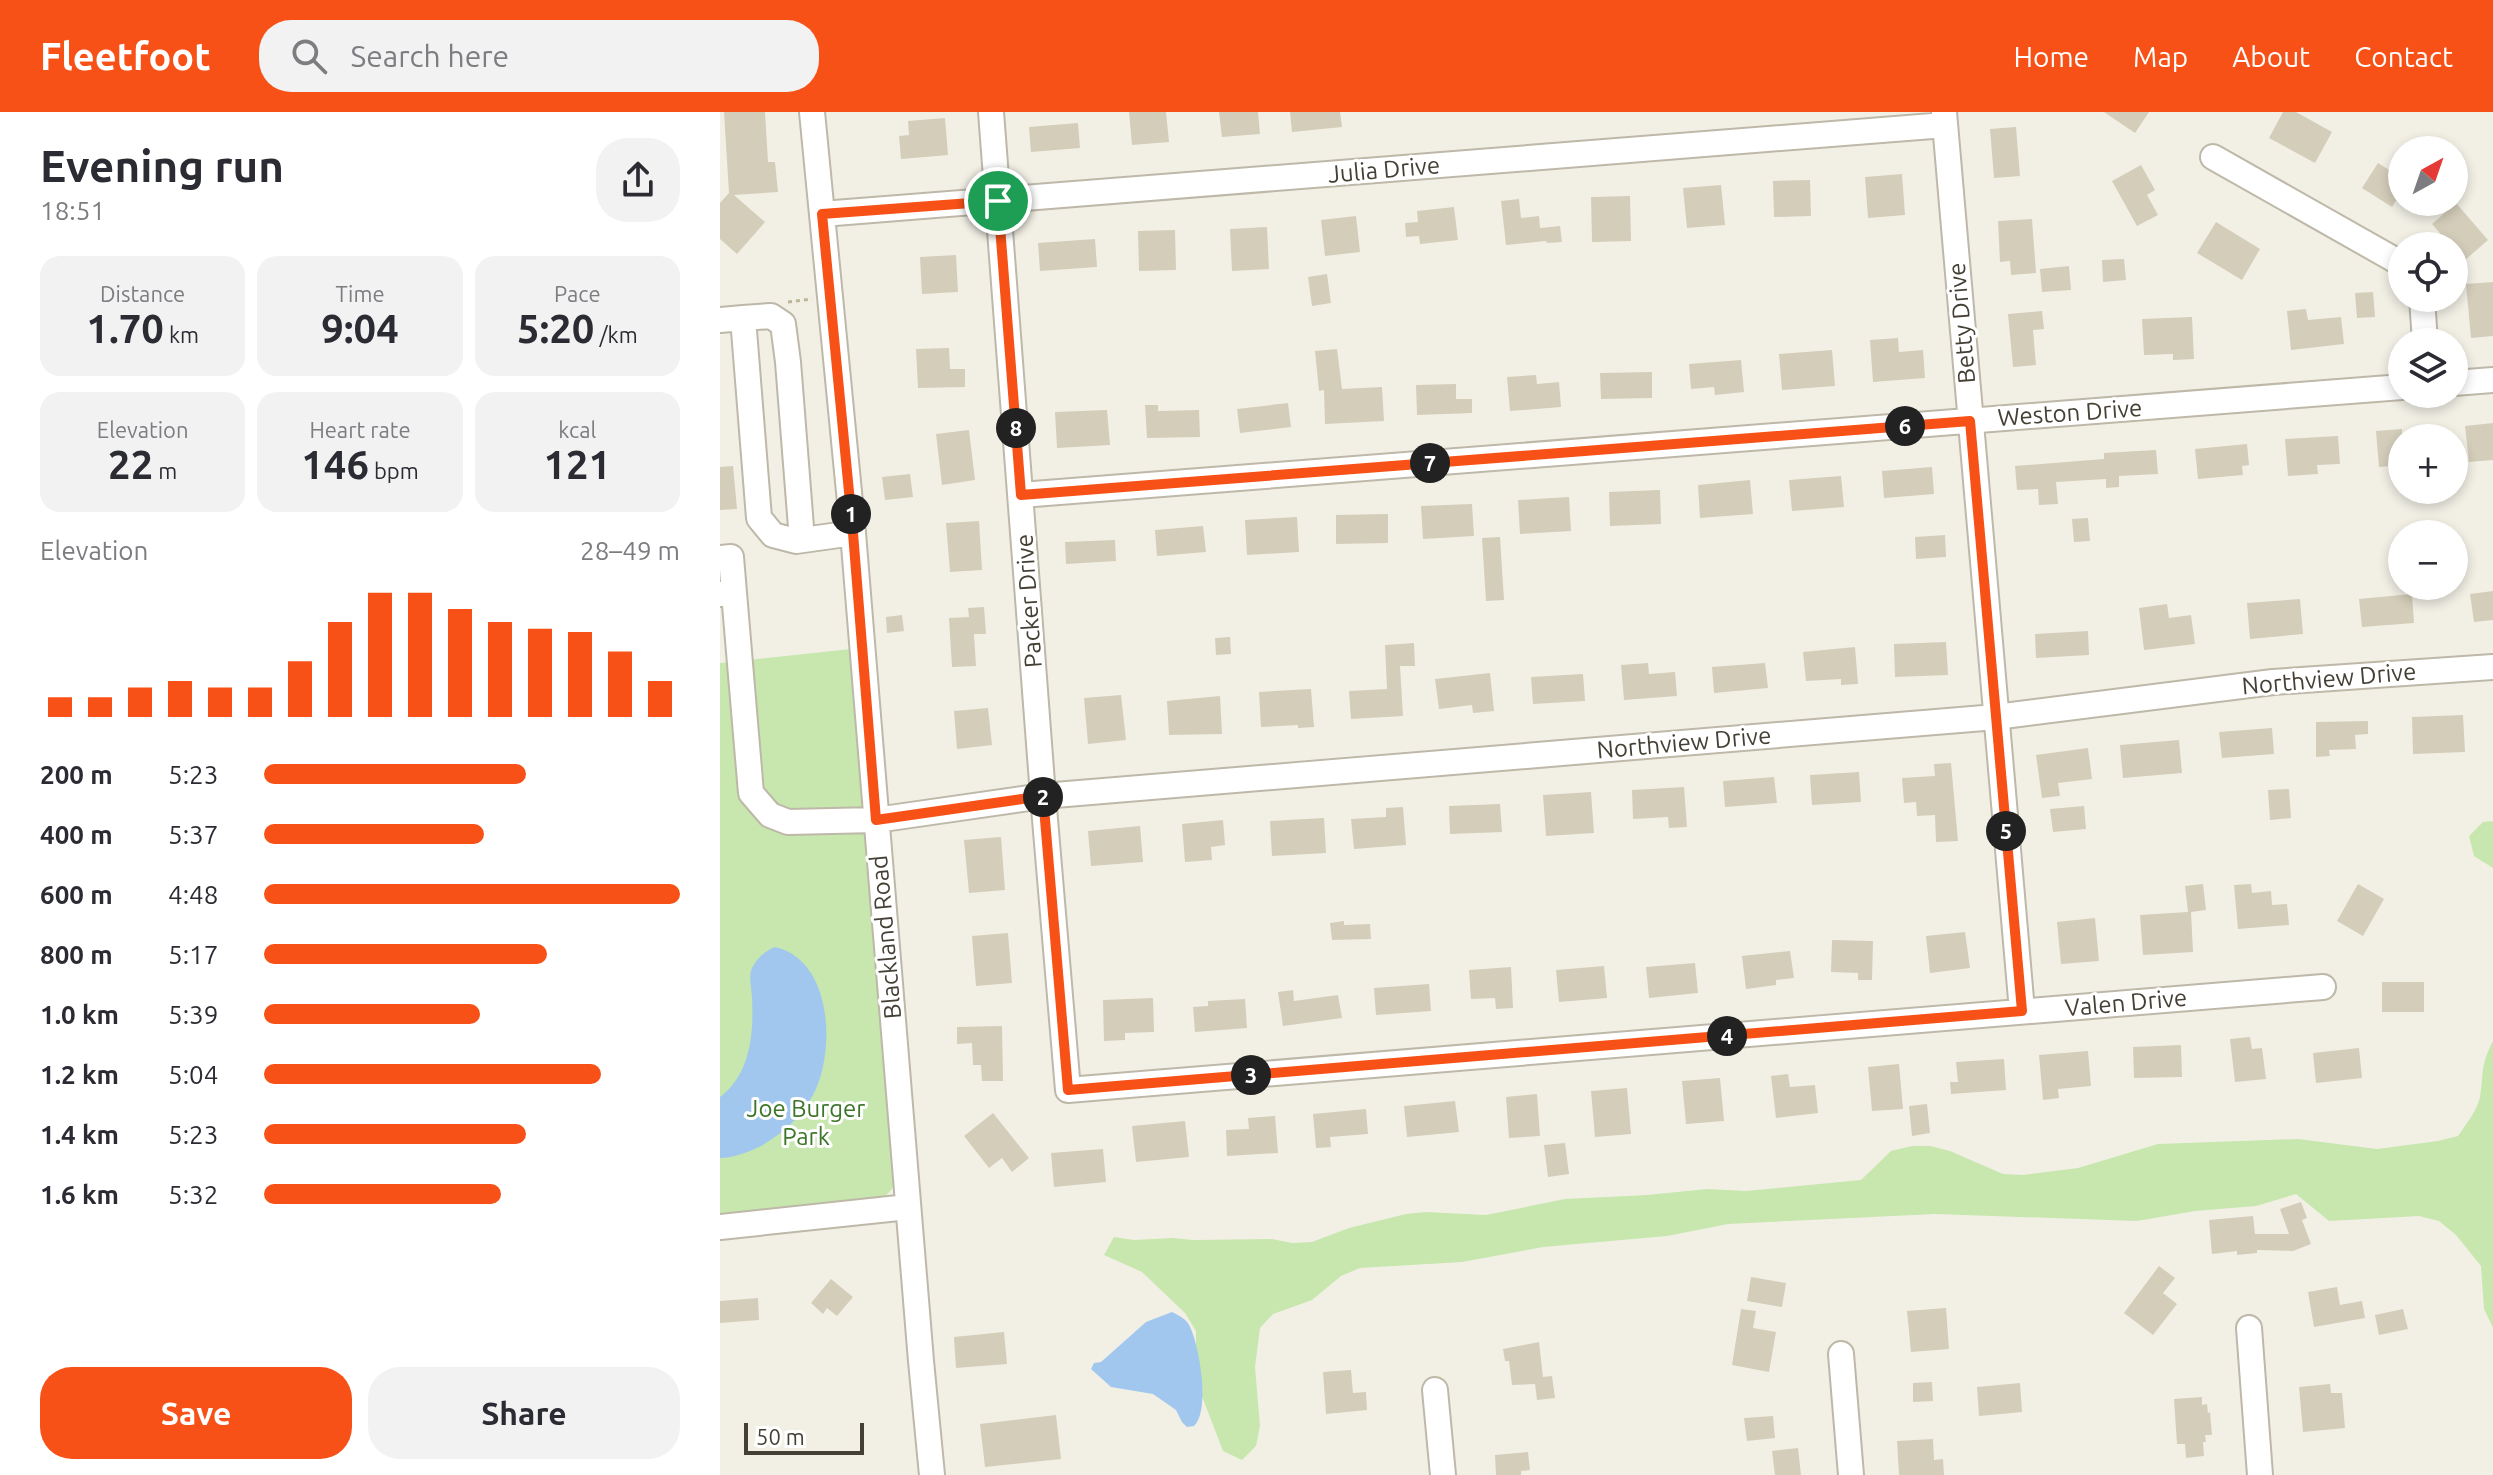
<!DOCTYPE html>
<meta charset="utf-8">
<style>
:root{--surface:#fff;--page:#f2f2f3;--text:#2b2b33;--muted:#7c7c81;--accent:#f75117}
body{margin:0;font-family:Ubuntu,sans-serif;background:var(--page);color:var(--text);height:100vh;display:flex;flex-direction:column;font-size:30px;white-space:nowrap}
*{box-sizing:border-box;margin:0}
p{font-size:26px;color:var(--muted)}
.icon{flex:none;width:44px;height:44px;fill:none;stroke:currentColor;stroke-width:2;stroke-linecap:round;stroke-linejoin:round}
.map{position:relative;flex:1;overflow:hidden}
.details{display:flex;flex-direction:column;background:var(--surface);width:720px}
.details>*{flex:none}
.needle{width:52px;rotate:40deg}
.fabs{position:absolute;left:1668px;top:24px;display:grid;gap:16px}
.fabs a{display:grid;place-items:center;width:80px;height:80px;border-radius:50%;background:var(--surface);box-shadow:0 4px 12px #0003;font-size:40px}
.scale{position:absolute;left:24px;bottom:20px;width:120px;box-sizing:border-box;padding-left:8px;border:4px solid #454035;border-top:0;font-size:22px;line-height:28px;white-space:nowrap;color:#454035;-webkit-text-stroke:6px #fff;paint-order:stroke}
.pin{position:absolute;display:grid;place-items:center;width:68px;height:68px;color:#fff;margin:-34px;border:4px solid #fff;border-radius:50%;box-shadow:0 2px 8px #0007}
.km{position:absolute;width:40px;height:40px;margin:-20px;border-radius:50%;background:#222;color:#fff;font-size:22px;line-height:40px;text-align:center}
.round{display:grid;place-items:center;flex:none;width:84px;height:84px;border-radius:32px;background:var(--page)}
.head{display:flex;align-items:center;justify-content:space-between;height:136px;padding:0 40px}
h1{font-size:44px;font-weight:600;line-height:60px}
.figures{display:grid;grid-template-columns:repeat(3,1fr);gap:12px;height:136px;padding:8px 40px}
.figures div{display:grid;align-content:center;border-radius:20px;background:var(--page);text-align:center}
.figures b{font-size:40px;font-weight:600}
.figures small{font-size:22px;font-weight:400}
.figures p{font-size:22px}
.chart{height:224px;padding:16px 40px}
.chart p{display:flex;justify-content:space-between}
.chart svg{width:100%;height:144px;margin-top:8px;stroke:var(--accent);stroke-width:6}
.button{display:flex;gap:16px;margin-top:auto;padding:16px 40px}
.button a{flex:1;height:92px;border-radius:32px;background:var(--accent);color:#fff;font-size:32px;font-weight:600;line-height:92px;text-align:center}
.button a+a{background:var(--page);color:var(--text)}
ul{padding:0 40px;list-style:none;font-size:26px}
li{display:grid;grid-template-columns:128px 96px 1fr;align-items:center;height:60px}
li i{height:20px;border-radius:10px;background:var(--accent)}
header{display:flex;align-items:center;gap:48px;box-sizing:border-box;height:112px;padding:0 40px;background:var(--accent);color:#fff}
header strong{font-size:38px}
nav{display:flex;gap:44px;margin-inline-start:auto;font-size:28px}
.search{width:560px;height:72px;background:var(--page);display:flex;align-items:center;gap:20px;box-sizing:border-box;padding:0 28px;border-radius:32px;color:var(--muted);font-size:30px}
main{display:flex;flex:1;min-height:0}
.map>svg:first-child{display:block}
.green{fill:#c7e7ae}
.water{fill:#a1c7ef}
.building{fill:#d4cdba}
.lines{fill:none;stroke-linecap:round;stroke-linejoin:round}
.minor-casing{stroke:#beb8a8;stroke-width:28}
.path{stroke:#bfb699;stroke-width:3;stroke-dasharray:4 4;stroke-linecap:butt}
.minor{stroke:#fff;stroke-width:24}
.route-casing{stroke:#fff;stroke-width:16}
.route{stroke:#f75117;stroke-width:10}
.labels{text-anchor:middle;stroke-width:6;stroke-linejoin:round;paint-order:stroke}
.street-label{font-size:24px;fill:#454035;stroke:#fff}
.park-label{font-size:24px;fill:#3d7529;stroke:#fff}
</style>
<header>
<strong>Fleetfoot</strong>
<div class="search"><svg class="icon" aria-label="search" viewBox="0 0 24 24"><circle cx="10" cy="10" r="6"/><path d="M15 15l6 6"/></svg>Search here</div>
<nav><a>Home</a><a>Map</a><a>About</a><a>Contact</a></nav>
</header>
<main>
<section class="details">
<div class="head"><div><h1>Evening run</h1><p>18:51</p></div><a class="round"><svg class="icon" aria-label="share" viewBox="0 0 24 24"><path d="M12 15V3M7 8l5-5 5 5M5 13v7h14v-7"/></svg></a></div>
<div class="figures">
<div><p>Distance</p><b>1.70<small> km</small></b></div>
<div><p>Time</p><b>9:04</b></div>
<div><p>Pace</p><b>5:20<small> /km</small></b></div>
</div>
<div class="figures">
<div><p>Elevation</p><b>22<small> m</small></b></div>
<div><p>Heart rate</p><b>146<small> bpm</small></b></div>
<div><p>kcal</p><b>121</b></div>
</div>
<div class="chart"><p><span>Elevation</span>28–49 m</p>
<svg viewBox="0 0 160 44" preserveAspectRatio="none"><path d="M5 44V38M15 44V38M25 44V35M35 44V33M45 44V35M55 44V35M65 44V27M75 44V15M85 44V6M95 44V6M105 44V11M115 44V15M125 44V17M135 44V18M145 44V24M155 44V33"/></svg>
</div>
<ul>
<li><b>200 m</b>5:23<i style="width:63%"></i></li>
<li><b>400 m</b>5:37<i style="width:53%"></i></li>
<li><b>600 m</b>4:48<i style="width:100%"></i></li>
<li><b>800 m</b>5:17<i style="width:68%"></i></li>
<li><b>1.0 km</b>5:39<i style="width:52%"></i></li>
<li><b>1.2 km</b>5:04<i style="width:81%"></i></li>
<li><b>1.4 km</b>5:23<i style="width:63%"></i></li>
<li><b>1.6 km</b>5:32<i style="width:57%"></i></li>
</ul>
<div class="button"><a>Save</a><a>Share</a></div>
</section>
<div class="map">
<svg width="1773" height="1363" viewBox="0 0 1773 1363">
<rect width="100%" height="100%" fill="#f2f0e5"/>
<path class="green" d="M131,537L176,1067L172,1077L160,1090L0,1106V551Z
M1773,709V756L1754,744L1749,724L1763,710Z
M1773,929V1216L1764,1197L1761,1154L1736,1123L1719,1109L1699,1104L1609,1109L1576,1082L1536,1094L1475,1099L1417,1109L1215,1102L1008,1112L947,1124L823,1135L742,1150L640,1156L621,1164L592,1188L553,1202L540,1216L535,1255L540,1314L536,1334L522,1348L503,1339L480,1279L476,1259V1219L465,1201L422,1160L384,1143L394,1125L414,1128L453,1126L473,1128L552,1127L572,1131L592,1130L629,1116L686,1102L706,1100L766,1103L845,1087L927,1083L987,1077L1026,1079L1141,1068L1171,1039L1192,1034H1210L1230,1039L1283,1062L1303,1063L1358,1056L1438,1032L1578,1027L1657,1037L1718,1029L1738,1024C1746,1012 1757,999 1760,985C1764,960 1760,954 1773,929Z"/>
<path class="water" d="M55,835C113,848 116,940 93,983C81,1006 63,1021 41,1034C28,1040 14,1046 0,1046V985C30,963 34,921 32,887C32,878 28,864 32,856C37,846 45,839 55,835Z
M452,1200C458,1203 464,1206 468,1211C479,1229 491,1298 474,1314L467,1315L462,1310L456,1298L433,1282L391,1275L371,1257L374,1251L381,1250L426,1210Z"/>
<path class="building" d="M4,0H45L48,50H55L58,80L14,83L45,110L17,142L0,127V91L9,81Z
M409,0H446L449,30L412,33Z
M499,0H538L540,22L502,25Z
M570,0H620L622,15L572,20Z
M1384,0H1429L1415,21Z
M1563,0H1576L1612,20L1595,51L1549,26Z
M225,6L228,43L181,47L179,24L189,23L188,9Z
M358,11L360,36L311,40L309,15Z
M1296,15L1300,64L1274,66L1270,17Z
M1658,51L1682,66V79L1672,95L1642,76Z
M1421,53L1435,78L1427,83L1438,103L1417,114L1392,69Z
M1182,62L1185,103L1148,106L1145,65Z
M1090,68L1091,104L1054,105L1053,69Z
M1001,73L1005,113L967,116L963,76Z
M910,84L911,129L872,130L871,85Z
M799,87L801,106L819,104L820,116L840,114L842,130L827,131L826,129L786,133L781,89Z
M1736,91L1768,128L1744,149L1734,137V134H1731L1712,112Z
M734,95L738,128L700,132L699,124L686,125L685,111L698,110L697,99Z
M636,104L640,140L605,144L601,108Z
M1312,107L1316,161L1291,163L1290,149L1280,150L1278,109Z
M1496,110L1540,137L1522,168L1477,141Z
M547,115L549,157L512,159L510,117Z
M455,118L456,158L419,159L418,119Z
M375,127L377,155L320,159L318,131Z
M236,143L238,180L202,182L200,145Z
M1404,147L1406,168L1383,170L1382,148Z
M1349,154L1351,178L1322,180L1320,157Z
M607,162L611,191L592,194L588,165Z
M1773,170V224L1751,226L1746,172Z
M1653,180L1655,205L1637,206L1635,181Z
M1586,197L1588,208L1621,205L1624,232L1571,238L1567,199Z
M1322,199L1324,217L1313,218L1316,253L1293,255L1288,202Z
M1472,205L1474,247L1453,248V242L1424,243L1422,207Z
M1178,226L1179,240L1203,238L1205,266L1153,270L1150,228Z
M229,236L230,257H245V275L198,276L196,237Z
M617,237L622,277L662,275L664,309L605,312L604,278L599,279L595,239Z
M1112,238L1115,274L1062,278L1059,242Z
M1021,248L1024,280L995,283L994,275L971,277L969,252Z
M932,260V286L881,287L880,261Z
M816,263L817,272L839,270L841,295L790,299L787,265Z
M736,272V287H752V301L697,303L696,273Z
M568,291L571,315L520,321L517,297Z
M425,293H438V299L479,298L480,325L427,326Z
M387,298L390,333L337,336L335,300Z
M1773,311V348L1749,350L1745,314Z
M1682,317V353L1659,355L1656,319Z
M249,318L255,368L222,373L216,322Z
M1618,324L1620,352L1597,353L1598,362L1568,364L1565,327Z
M1527,332L1529,353L1522,354L1523,363L1478,367L1475,337Z
M1436,338L1438,362L1399,364V375L1386,376V367L1336,370L1338,392L1319,393L1318,377L1297,378L1295,354L1384,347V341Z
M13,354L17,397L0,398V355Z
M1212,355L1214,382L1164,386L1162,359Z
M190,362L193,385L165,388L162,365Z
M1121,364L1124,395L1072,399L1069,368Z
M1030,368L1033,402L980,406L978,373Z
M940,378L941,412L890,414L889,380Z
M849,385L851,419L800,422L798,388Z
M752,392L754,424L703,427L701,394Z
M668,402V431L616,432V403Z
M577,405L579,440L527,443L525,408Z
M1368,406L1370,429L1354,430L1352,407Z
M259,409L262,458L230,460L226,411Z
M483,414L486,440L437,444L435,418Z
M1225,423L1226,445L1196,447L1195,425Z
M780,425L784,488L766,489L762,426Z
M395,428L396,449L346,452L345,430Z
M1773,479V508L1754,510L1750,482Z
M1692,482L1694,511L1642,515L1639,487Z
M1580,487L1583,522L1530,527L1527,491Z
M1447,492L1449,506L1471,503L1475,532L1424,538L1419,496Z
M264,495L266,522H254L256,554L232,555L229,506L249,505L248,496Z
M182,503L184,519L167,521L166,505Z
M1368,519L1369,543L1316,546L1315,522Z
M510,525L511,542L496,543L495,526Z
M1226,530L1228,563L1175,565L1174,532Z
M694,531L695,554H680L683,604L631,607L629,579L667,577L665,533Z
M1135,535L1138,572L1121,573V567L1086,569L1083,540Z
M928,551L929,562L955,560L957,584L904,588L901,553Z
M1045,551L1048,576L994,581L992,555Z
M770,561L774,599L753,601L752,593L719,597L715,567Z
M863,562L865,589L813,592L811,565Z
M591,577L594,615L578,616V613L541,615L539,580Z
M401,583L406,628L368,632L364,586Z
M500,584L502,622L449,623L447,589Z
M268,596L272,633L237,637L234,599Z
M1743,603L1745,640L1693,642L1692,605Z
M1648,609V622L1635,623L1636,637L1609,638L1610,644L1596,645V610Z
M1552,616L1554,642L1502,646L1499,620Z
M1459,628L1462,661L1403,666L1400,633Z
M1368,636L1372,667L1338,671L1340,684L1322,686L1316,643Z
M1231,651L1238,729L1216,730L1215,703L1197,704L1196,690L1184,691L1182,666L1215,664L1214,652Z
M1139,660L1141,690L1092,693L1090,663Z
M1054,665L1057,691L1005,695L1003,669Z
M964,675L967,715L949,716L948,705L913,707L912,678Z
M1569,677L1571,706L1550,708L1548,678Z
M871,680L874,721L826,724L823,683Z
M780,692L782,720L730,722L729,694Z
M1364,694L1366,717L1333,720L1330,697Z
M683,695L686,733L634,737L631,707L666,705V696Z
M604,706L606,741L552,744L550,709Z
M503,708L505,733L491,735L492,748L465,750L462,712Z
M420,714L423,750L371,754L368,719Z
M281,725L285,778L249,781L244,728Z
M1483,772L1486,798L1471,800L1473,840L1423,843L1420,803L1468,800L1465,774Z
M1531,772L1532,781L1551,779L1552,793L1567,792L1569,813L1518,817L1514,773Z
M1638,772L1664,787L1643,824L1617,809Z
M1375,806L1379,849L1341,852L1337,810Z
M624,809V813L650,812L651,827L612,828L610,811Z
M1245,820L1250,856L1210,861L1206,824Z
M288,821L292,871L256,874L252,824Z
M1112,828L1153,829L1152,868H1138V861L1111,860Z
M1070,839L1074,866L1056,868V873L1026,877L1022,844Z
M975,851L978,881L929,886L926,855Z
M884,854L887,886L839,890L836,858Z
M791,855L793,896L776,897L775,886L751,887L749,858Z
M1662,870H1704V900H1662Z
M709,872L711,899L656,903L654,876Z
M573,878L574,889L618,883L622,906L563,914L558,880Z
M433,886L434,920L405,921V928L384,929L383,888Z
M525,887L527,916L475,920L473,895L488,894V889Z
M282,914L283,969H262L261,953H253L252,931L237,932V915Z
M1530,925L1532,937L1542,936L1546,967L1515,970L1510,927Z
M1461,933L1462,965L1414,966L1413,935Z
M1639,936L1642,966L1596,971L1593,941Z
M1368,939L1371,974L1338,977L1339,986L1323,988L1319,943Z
M1284,947L1286,978L1231,982L1230,970H1238L1236,950Z
M1179,952L1183,997L1152,999L1148,955Z
M1068,962L1070,975L1095,973L1098,1001L1056,1006L1051,964Z
M1000,966L1004,1009L966,1012L962,969Z
M907,976L911,1022L875,1025L871,979Z
M817,982L820,1024L789,1026L786,985Z
M735,989L739,1020L687,1025L684,994Z
M1207,992L1210,1021L1192,1024L1189,994Z
M646,997L648,1022L610,1025L611,1035L596,1036L593,1002Z
M273,1001L309,1046L292,1060L282,1046L269,1056L244,1024Z
M555,1004L558,1041L507,1044L506,1018L529,1017L528,1006Z
M465,1009L469,1045L416,1050L412,1014Z
M845,1031L849,1062L828,1065L824,1033Z
M383,1037L386,1070L334,1075L331,1041Z
M1581,1090L1587,1106L1582,1108L1591,1132L1573,1139L1537,1138V1141L1517,1143V1139L1492,1142L1489,1108L1533,1104L1535,1122H1569L1560,1097Z
M1439,1154L1455,1166L1443,1181L1457,1192L1433,1223L1404,1201Z
M1031,1165L1066,1171L1062,1195L1027,1189Z
M111,1167L133,1185L117,1204L107,1196L103,1202L91,1191Z
M1617,1175L1620,1193L1642,1189L1645,1206L1594,1215L1588,1180Z
M38,1186L39,1208L0,1211V1189Z
M1226,1196L1229,1237L1191,1240L1187,1199Z
M1021,1197L1036,1199L1033,1216L1056,1220L1049,1260L1012,1253Z
M1683,1197L1688,1217L1659,1223L1655,1203Z
M284,1220L287,1252L236,1256L234,1225Z
M819,1230L823,1265L832,1264L835,1286L817,1288L815,1272L792,1273L789,1249H785L783,1237Z
M631,1258L633,1281L646,1280L647,1298L606,1302L603,1260Z
M1212,1270L1213,1289L1193,1290V1271Z
M1300,1271L1302,1300L1259,1304L1257,1275Z
M1610,1272L1611,1281H1622L1625,1316L1583,1320L1579,1275Z
M1482,1285V1293L1487,1292L1488,1301L1490,1300L1492,1323H1485L1486,1330H1483L1484,1344L1466,1346L1465,1332H1457L1454,1287Z
M336,1303L341,1347L265,1355L260,1312Z
M1053,1304L1055,1326L1027,1329L1024,1306Z
M1213,1327L1214,1348L1223,1347L1224,1363H1179L1177,1329Z
M1078,1336L1081,1363H1055L1052,1339Z
M808,1340L810,1358L801,1359V1363H776L775,1343Z"/>
<g class="lines">
<g class="minor-casing">
<path id="minor" d="M92,0L133,421L201,1249L212,1363
M271,0L323,684L348,978L1603,875
M1224,0L1302,899
M1493,45L1682,152
M102,102L1225,13
M1702,186L1705,230
M23,206L51,204L63,212L68,250L82,428
M0,208L23,206L39,406L53,423L76,429L133,421
M1734,271L1773,268
M301,383L1682,275
M0,446L11,445L14,481
M0,482L14,481L31,681L50,703L68,710L156,708L323,684L1276,605L1553,570L1773,555
M0,1115L188,1095
M1529,1216L1540,1363
M1121,1242L1131,1363
M715,1278L723,1363"/>
</g>
<path class="path" d="M68,190L92,187"/>
<use href="#minor" class="minor"/>
</g>
<g class="lines">
<g class="route-casing">
<path id="route" d="M278,89L301,383L1250,309L1302,899L348,978L323,684L156,708L133,421L102,102Z"/>
</g>
<use href="#route" class="route"/>
</g>
<g class="labels">
<g class="street-label">
<text transform="translate(664 58) rotate(-5)" y="8">Julia Drive</text>
<text transform="translate(1242 211) rotate(-95)" y="8">Betty Drive</text>
<text transform="translate(1350 301) rotate(-4)" y="8">Weston Drive</text>
<text transform="translate(309 489) rotate(-94)" y="8">Packer Drive</text>
<text transform="translate(1609 567) rotate(-5)" y="8">Northview Drive</text>
<text transform="translate(964 631) rotate(-5)" y="8">Northview Drive</text>
<text transform="translate(166 825) rotate(-95)" y="8">Blackland Road</text>
<text transform="translate(1406 891) rotate(-5)" y="8">Valen Drive</text>
</g>
<g class="park-label">
<text x="86" y="1005">Joe Burger<tspan x="86" dy="28">Park</tspan></text>
</g>
</g>
</svg>
<div class="fabs">
<a><svg class="needle" viewBox="-14 -14 28 28"><path d="M0-13l5 13h-10z" fill="#e53935"/><path d="M0 13l5-13h-10z" fill="#7c7c81"/></svg></a>
<a><svg class="icon" aria-label="locate" viewBox="0 0 24 24"><circle cx="12" cy="12" r="6"/><path d="M12 2v4M12 18v4M2 12h4M18 12h4"/></svg></a>
<a><svg class="icon" aria-label="layers" viewBox="0 0 24 24"><path d="M12 4l9 5-9 5-9-5zM3 14l9 5 9-5"/></svg></a>
<a>+</a>
<a>−</a>
</div>
<div class="scale">50 m</div>
<div class="pin" style="left:278px;top:89px;background:#1e9e55"><svg class="icon" aria-label="arrive" viewBox="0 0 24 24"><path d="M6 21V4h12l-3 4 3 4H6"/></svg></div>
<b class="km" style="left:131px;top:402px">1</b>
<b class="km" style="left:323px;top:685px">2</b>
<b class="km" style="left:531px;top:963px">3</b>
<b class="km" style="left:1007px;top:924px">4</b>
<b class="km" style="left:1286px;top:719px">5</b>
<b class="km" style="left:1185px;top:314px">6</b>
<b class="km" style="left:710px;top:351px">7</b>
<b class="km" style="left:296px;top:316px">8</b>
</div>
</main>
